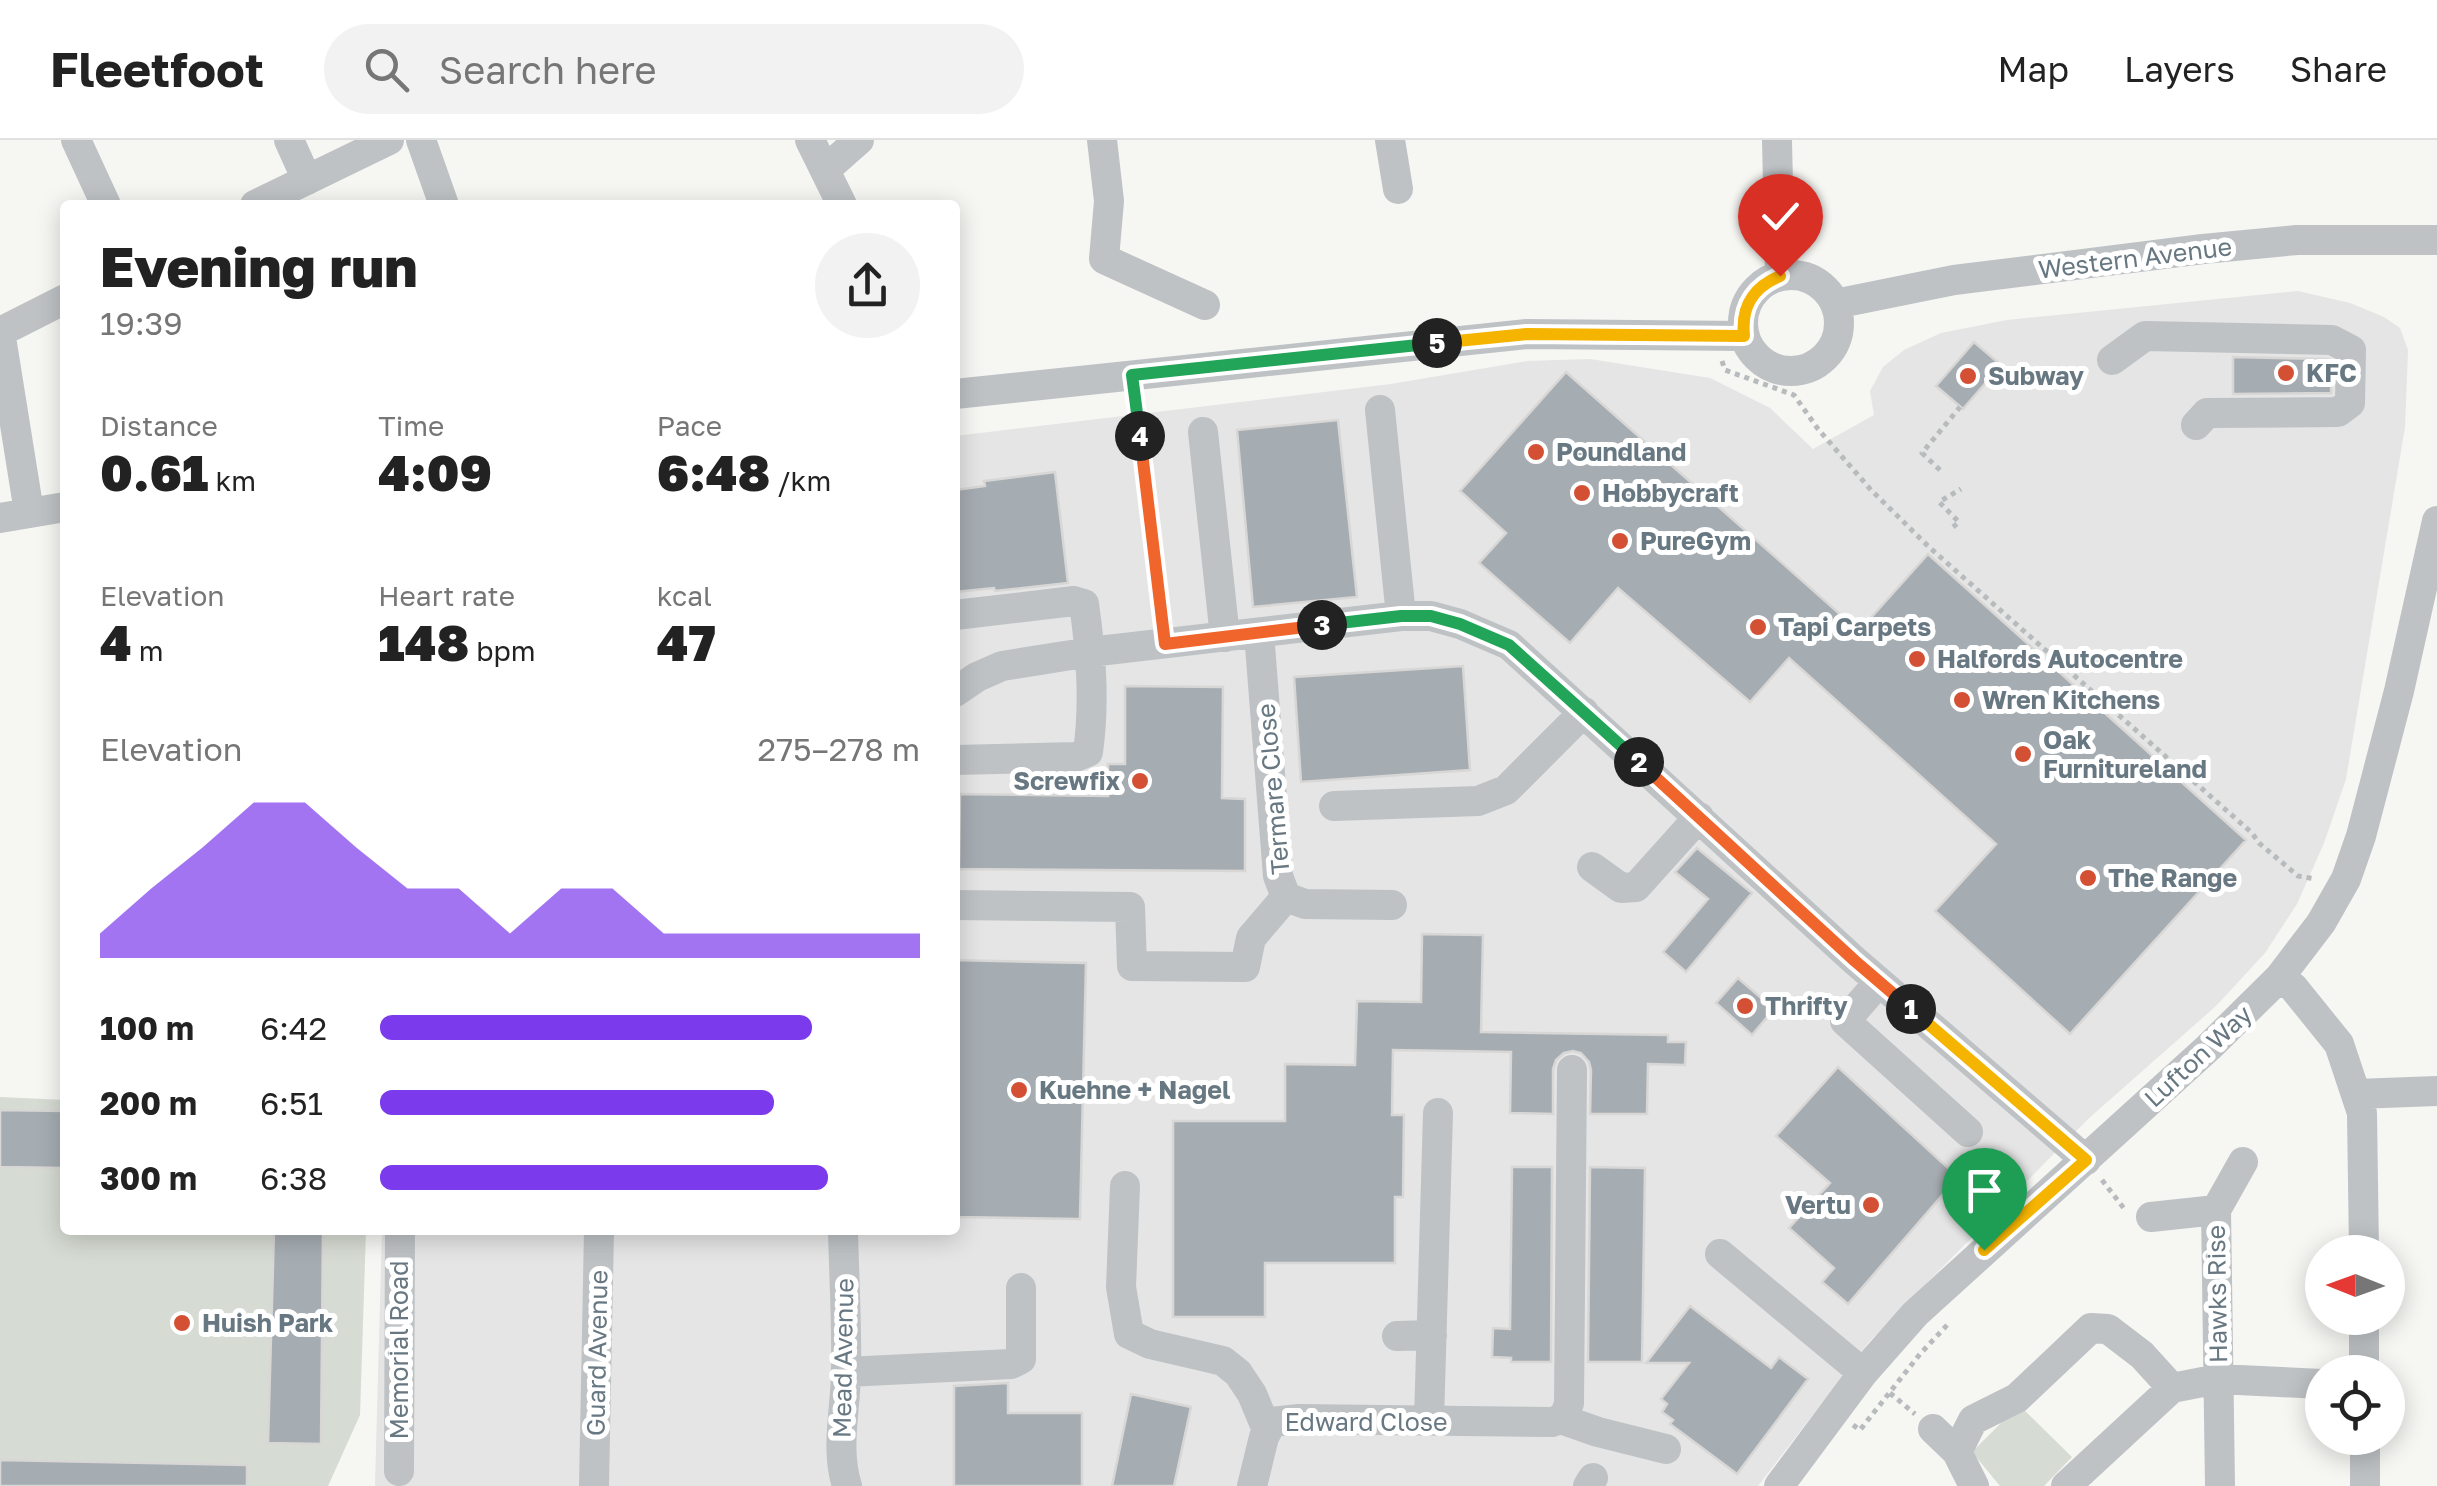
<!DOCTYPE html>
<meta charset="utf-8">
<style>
:root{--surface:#fff;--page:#f2f2f2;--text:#222;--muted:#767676;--line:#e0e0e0;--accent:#7c3aed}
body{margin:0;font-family:"Golos Text",sans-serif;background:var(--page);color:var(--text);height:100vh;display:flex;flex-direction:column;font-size:38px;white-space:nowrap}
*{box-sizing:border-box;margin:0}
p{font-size:32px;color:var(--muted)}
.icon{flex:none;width:55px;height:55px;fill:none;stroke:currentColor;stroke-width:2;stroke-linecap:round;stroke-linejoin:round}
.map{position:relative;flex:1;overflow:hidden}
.drawer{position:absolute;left:60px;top:60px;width:900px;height:1035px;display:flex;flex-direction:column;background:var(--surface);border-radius:10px;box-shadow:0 5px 25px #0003}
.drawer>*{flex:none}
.needle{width:65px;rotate:271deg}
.buttons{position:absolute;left:2305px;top:1095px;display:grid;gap:20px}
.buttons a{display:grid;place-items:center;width:100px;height:100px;border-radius:50%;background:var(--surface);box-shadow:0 5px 25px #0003;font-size:50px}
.pin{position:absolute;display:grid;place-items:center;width:85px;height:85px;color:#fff;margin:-102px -42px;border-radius:50% 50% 50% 0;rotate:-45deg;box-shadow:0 0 10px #0007}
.pin .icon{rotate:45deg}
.km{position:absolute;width:50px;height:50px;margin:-25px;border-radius:50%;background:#222;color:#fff;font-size:28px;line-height:50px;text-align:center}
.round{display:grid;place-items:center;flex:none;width:105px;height:105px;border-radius:52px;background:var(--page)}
.summary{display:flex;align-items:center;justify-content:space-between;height:170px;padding:0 40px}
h1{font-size:55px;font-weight:800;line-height:75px}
.metrics{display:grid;grid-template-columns:repeat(3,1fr);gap:15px;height:170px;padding:10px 40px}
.metrics div{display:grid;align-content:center}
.metrics b{font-size:50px;font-weight:800}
.metrics small{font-size:28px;font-weight:400}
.metrics p{font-size:28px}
.chart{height:280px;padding:20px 40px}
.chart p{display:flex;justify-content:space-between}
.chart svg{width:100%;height:180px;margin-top:10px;fill:var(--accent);opacity:.7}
ul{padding:0 40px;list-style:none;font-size:32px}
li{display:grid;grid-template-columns:160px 120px 1fr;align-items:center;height:75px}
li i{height:25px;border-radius:12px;background:var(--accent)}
header{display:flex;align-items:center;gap:60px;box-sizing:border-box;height:140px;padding:0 50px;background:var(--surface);border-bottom:2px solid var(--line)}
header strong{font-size:48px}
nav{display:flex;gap:55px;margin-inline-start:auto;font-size:35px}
.search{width:700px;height:90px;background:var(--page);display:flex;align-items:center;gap:25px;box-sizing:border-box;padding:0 35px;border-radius:55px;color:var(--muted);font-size:38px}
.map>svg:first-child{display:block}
.built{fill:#e4e5e4}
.green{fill:#d6dbd3}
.building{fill:#a6adb2;stroke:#d8d7d6;stroke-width:2.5}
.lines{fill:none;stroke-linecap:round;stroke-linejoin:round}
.path{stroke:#b8bbbd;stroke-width:5;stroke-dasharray:5 5;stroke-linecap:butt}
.minor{stroke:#bec2c5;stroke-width:30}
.split-1-casing{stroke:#fff;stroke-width:20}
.split-2-casing{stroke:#fff;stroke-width:20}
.split-3-casing{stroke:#fff;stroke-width:20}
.split-4-casing{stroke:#fff;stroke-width:20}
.split-5-casing{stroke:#fff;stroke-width:20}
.split-6-casing{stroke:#fff;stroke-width:20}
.split-1{stroke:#f5b400;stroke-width:12}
.split-2{stroke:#f0652b;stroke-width:12}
.split-3{stroke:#22a559;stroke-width:12}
.split-4{stroke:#f0652b;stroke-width:12}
.split-5{stroke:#22a559;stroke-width:12}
.split-6{stroke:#f5b400;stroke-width:12}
.poi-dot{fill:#d45035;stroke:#fff;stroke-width:4}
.labels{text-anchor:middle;stroke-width:10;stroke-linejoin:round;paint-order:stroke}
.street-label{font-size:25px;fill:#687882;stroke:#fff}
.poi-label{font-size:25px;font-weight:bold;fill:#687882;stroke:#fff;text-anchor:start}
</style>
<header>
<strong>Fleetfoot</strong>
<div class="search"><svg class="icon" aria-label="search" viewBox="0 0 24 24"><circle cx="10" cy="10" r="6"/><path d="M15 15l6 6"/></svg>Search here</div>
<nav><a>Map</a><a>Layers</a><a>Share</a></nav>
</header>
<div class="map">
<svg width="2437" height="1346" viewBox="0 0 2437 1346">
<rect width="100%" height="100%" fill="#f6f6f3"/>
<path class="built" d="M2298,151L2350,163L2384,177L2400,188L2408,210L2405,287L2346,639L2324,703L2297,764L2265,813L2216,866L2088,979L1869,1202L1758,1346H375L382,1090H955V296L1391,244L1528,221L1590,219L1710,238L1770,268L1813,309L1874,275L1870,251L1883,227L1904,210L1941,193L2007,180Z"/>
<path class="green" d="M0,957L65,960V1090H366L360,1275L328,1346H0Z
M2019,1265L2072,1317L2044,1346H2000L1972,1312Z"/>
<path class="building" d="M1974,202L2001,225L1963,269L1936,246Z
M2233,217L2327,219L2332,221L2331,253L2233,254Z
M1566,232L1859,491L1928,414L2246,700L2070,894L1935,771L1996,704L1789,518L1750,562L1618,448L1570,503L1479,423L1506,393L1460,351Z
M1338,280L1357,457L1253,467L1237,290Z
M1055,332L1068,443L995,451L994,448L955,452V350L985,346L984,341Z
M1463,526L1470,630L1301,642L1294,537Z
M1125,546L1223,547L1222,658L1245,659V731L959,729L960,654L1108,656V624H1125Z
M1697,708L1752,753L1686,832L1663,812L1708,759L1675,732Z
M1422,794L1483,795L1481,892L1668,895V902H1686L1685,925L1648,924L1647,974H1590L1591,930L1589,922L1581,913L1573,911L1564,913L1556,920L1553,929V974L1510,973L1511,912L1393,910L1392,975H1404L1403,1057H1395V1123H1265V1177H1173V981H1285V924L1355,925L1357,861L1421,862Z
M955,820L1086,823L1080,1079L955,1077Z
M1738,838L1774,869L1752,895L1716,863Z
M1838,927L1958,1037L1848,1164L1822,1142L1834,1128L1789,1088L1830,1043L1776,996Z
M0,970L65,971V1028L0,1027Z
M1512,1027H1552L1551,1222H1511V1218L1492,1217L1493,1188L1510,1189Z
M1590,1027L1645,1028L1642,1222H1588Z
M274,1090H323L321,1304L268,1303Z
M1690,1166L1771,1228L1779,1217L1808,1239L1737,1334L1670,1284L1673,1280L1662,1272L1667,1264L1661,1259L1689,1223H1646Z
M1008,1243V1273H1082V1346H954V1246Z
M1131,1254L1191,1267L1174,1346H1112Z
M0,1320L247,1325V1346H0Z"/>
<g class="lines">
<path class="path" d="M1722,221L1725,230L1794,255L1818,289L1871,350L1929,407L2252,693L2259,703L2298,736L2316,739
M1135,258L1162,481
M1940,330L1922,313L1960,267
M1953,387L1959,382L1939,362L1961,349
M2102,1040L2126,1071
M1890,1253L1915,1274
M1853,1285L1860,1290L1920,1214L1950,1182"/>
<path class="minor" d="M76,0L106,65
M289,0L307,40
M421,0L444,65
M810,0L842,65
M1102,0L1109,61L1104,119L1205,165
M1390,0L1398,49
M1777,0L1780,136
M825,30L859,0
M255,65L389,0
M1743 183a48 48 0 1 1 96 0a48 48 0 1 1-96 0Z
M1835,164L1954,140L2203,109L2297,100H2437
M0,191L29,372
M0,192L65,159
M2112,220L2145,196L2332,200L2351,210L2350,263L2338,272L2207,273L2196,285
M955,254L1527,194L1745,196
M1380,270L1401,476
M1203,292L1225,497
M0,378L65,367
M955,475L1074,461L1084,464C1091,513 1095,562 1088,612L1076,617L955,620
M1259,493L1278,736L1286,757L1305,764L1392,765
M955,552L977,537L1002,526L1090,512L1401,476H1431L1460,484L1509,505L1855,821L2086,1020
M1334,666L1478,661L1506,650L1584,572
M1592,727L1621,748L1636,747L1699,677
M955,765L1130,767L1132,826L1245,827L1251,798L1286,757
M2279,838L2293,847L2339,904L2362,973L2364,1112
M1879,842L1845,881L1968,992
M2356,954L2437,951
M1125,1046L1121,1147L1129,1194L1150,1204L1223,1221L1238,1233L1252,1254L1267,1290
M2216,1070L2220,1346
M2151,1077L2216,1070L2243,1022
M843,1090C844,1137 847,1184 846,1230C846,1269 835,1308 847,1346
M1720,1114L1863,1233
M2364,1178V1232
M1397,1196L1432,1195
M846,1232L1011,1224L1021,1219V1148
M1561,1279L1598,1292L1666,1309
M1429,1281L1438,973
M1933,1289L1957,1312
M2365,1298V1346
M399,1331L400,1090
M594,1346L599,1090
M1252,1346L1264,1297L1272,1282L1299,1279L1552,1282C1563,1279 1566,1274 1569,1263L1572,930
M1588,1346L1593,1338
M1779,1346L1863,1233L1915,1174L2209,907L2279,838L2321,783L2346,739L2361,696L2399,551L2437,381
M1974,1346L1957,1312L1973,1280L2017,1258L2091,1188L2108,1189L2142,1215L2172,1248
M2066,1346L2172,1248L2218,1239L2322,1244"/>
</g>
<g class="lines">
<g class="split-1-casing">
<path id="split-1" d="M1911,869L2086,1020L1984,1110"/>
</g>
<g class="split-2-casing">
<path id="split-2" d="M1639,622L1855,821L1911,869"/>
</g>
<g class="split-3-casing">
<path id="split-3" d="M1322,485L1401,476H1431L1460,484L1509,505L1639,622"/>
</g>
<g class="split-4-casing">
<path id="split-4" d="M1140,296L1165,504L1322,485"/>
</g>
<g class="split-5-casing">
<path id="split-5" d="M1140,296L1132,235L1437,203"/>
</g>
<g class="split-6-casing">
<path id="split-6" d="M1437,203L1527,194L1744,196C1741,167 1752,148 1780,136"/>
</g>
<use href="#split-1" class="split-1"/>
<use href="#split-2" class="split-2"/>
<use href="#split-3" class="split-3"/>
<use href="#split-4" class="split-4"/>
<use href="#split-5" class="split-5"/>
<use href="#split-6" class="split-6"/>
</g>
<g class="poi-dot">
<circle cx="2286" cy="233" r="10"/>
<circle cx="1968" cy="236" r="10"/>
<circle cx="1536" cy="312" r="10"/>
<circle cx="1582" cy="353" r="10"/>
<circle cx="1620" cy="401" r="10"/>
<circle cx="1758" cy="487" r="10"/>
<circle cx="1917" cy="519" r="10"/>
<circle cx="1962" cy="560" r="10"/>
<circle cx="2023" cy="614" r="10"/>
<circle cx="1140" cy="641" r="10"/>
<circle cx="2088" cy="738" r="10"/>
<circle cx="1745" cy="866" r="10"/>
<circle cx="1019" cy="950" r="10"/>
<circle cx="1871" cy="1065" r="10"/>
<circle cx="182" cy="1183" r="10"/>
</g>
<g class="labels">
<g class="street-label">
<text transform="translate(2135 118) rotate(-7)" y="9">Western Avenue</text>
<text transform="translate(1273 649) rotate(-95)" y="9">Termare Close</text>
<text transform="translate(2198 916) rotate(-43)" y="9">Lufton Way</text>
<text transform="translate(2217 1154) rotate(-91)" y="9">Hawks Rise</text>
<text transform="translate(399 1210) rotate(-90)" y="9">Memorial Road</text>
<text transform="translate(597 1213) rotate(-89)" y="9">Guard Avenue</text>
<text transform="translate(843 1218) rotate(-89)" y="9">Mead Avenue</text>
<text x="1366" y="1291">Edward Close</text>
</g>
<g class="poi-label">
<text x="2306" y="242">KFC</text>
<text x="1988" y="245">Subway</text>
<text x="1556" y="321">Poundland</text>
<text x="1602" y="362">Hobbycraft</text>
<text x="1640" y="410">PureGym</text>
<text x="1778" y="496">Tapi Carpets</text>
<text x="1937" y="528">Halfords Autocentre</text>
<text x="1982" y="569">Wren Kitchens</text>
<text x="2043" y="609">Oak<tspan x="2043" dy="29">Furnitureland</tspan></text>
<text x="1120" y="650" text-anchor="end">Screwfix</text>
<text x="2108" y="747">The Range</text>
<text x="1765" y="875">Thrifty</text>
<text x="1039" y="959">Kuehne + Nagel</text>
<text x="1851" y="1074" text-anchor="end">Vertu</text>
<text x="202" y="1192">Huish Park</text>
</g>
</g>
</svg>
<div class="buttons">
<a><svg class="needle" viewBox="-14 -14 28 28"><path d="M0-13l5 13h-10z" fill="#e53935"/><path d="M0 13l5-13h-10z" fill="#767676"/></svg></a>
<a><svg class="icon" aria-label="locate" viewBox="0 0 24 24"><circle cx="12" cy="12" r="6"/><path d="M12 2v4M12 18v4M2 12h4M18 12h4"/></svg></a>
</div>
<div class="pin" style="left:1984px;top:1110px;background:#1e9e55"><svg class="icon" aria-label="arrive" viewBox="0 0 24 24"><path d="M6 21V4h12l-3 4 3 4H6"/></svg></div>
<div class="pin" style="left:1780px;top:136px;background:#d93025"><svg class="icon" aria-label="check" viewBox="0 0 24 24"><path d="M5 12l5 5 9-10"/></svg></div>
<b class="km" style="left:1911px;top:869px">1</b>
<b class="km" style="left:1639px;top:622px">2</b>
<b class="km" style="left:1322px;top:485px">3</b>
<b class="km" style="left:1140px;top:296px">4</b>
<b class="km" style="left:1437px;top:203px">5</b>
<section class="drawer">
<div class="summary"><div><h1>Evening run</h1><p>19:39</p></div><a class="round"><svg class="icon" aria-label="share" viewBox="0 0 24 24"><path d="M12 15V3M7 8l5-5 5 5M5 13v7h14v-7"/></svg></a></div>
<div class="metrics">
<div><p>Distance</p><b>0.61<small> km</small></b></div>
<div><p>Time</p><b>4:09</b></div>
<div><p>Pace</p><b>6:48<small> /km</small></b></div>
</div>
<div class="metrics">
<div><p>Elevation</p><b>4<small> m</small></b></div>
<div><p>Heart rate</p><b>148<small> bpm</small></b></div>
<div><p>kcal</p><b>47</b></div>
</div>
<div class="chart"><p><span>Elevation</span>275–278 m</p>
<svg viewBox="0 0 160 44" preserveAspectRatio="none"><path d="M0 44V38L10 27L20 17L30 6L40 6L50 17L60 27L70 27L80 38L90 27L100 27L110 38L120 38L130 38L140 38L150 38L160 38V44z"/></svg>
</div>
<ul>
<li><b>100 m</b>6:42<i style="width:80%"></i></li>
<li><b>200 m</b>6:51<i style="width:73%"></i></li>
<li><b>300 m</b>6:38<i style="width:83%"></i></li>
</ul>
</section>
</div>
